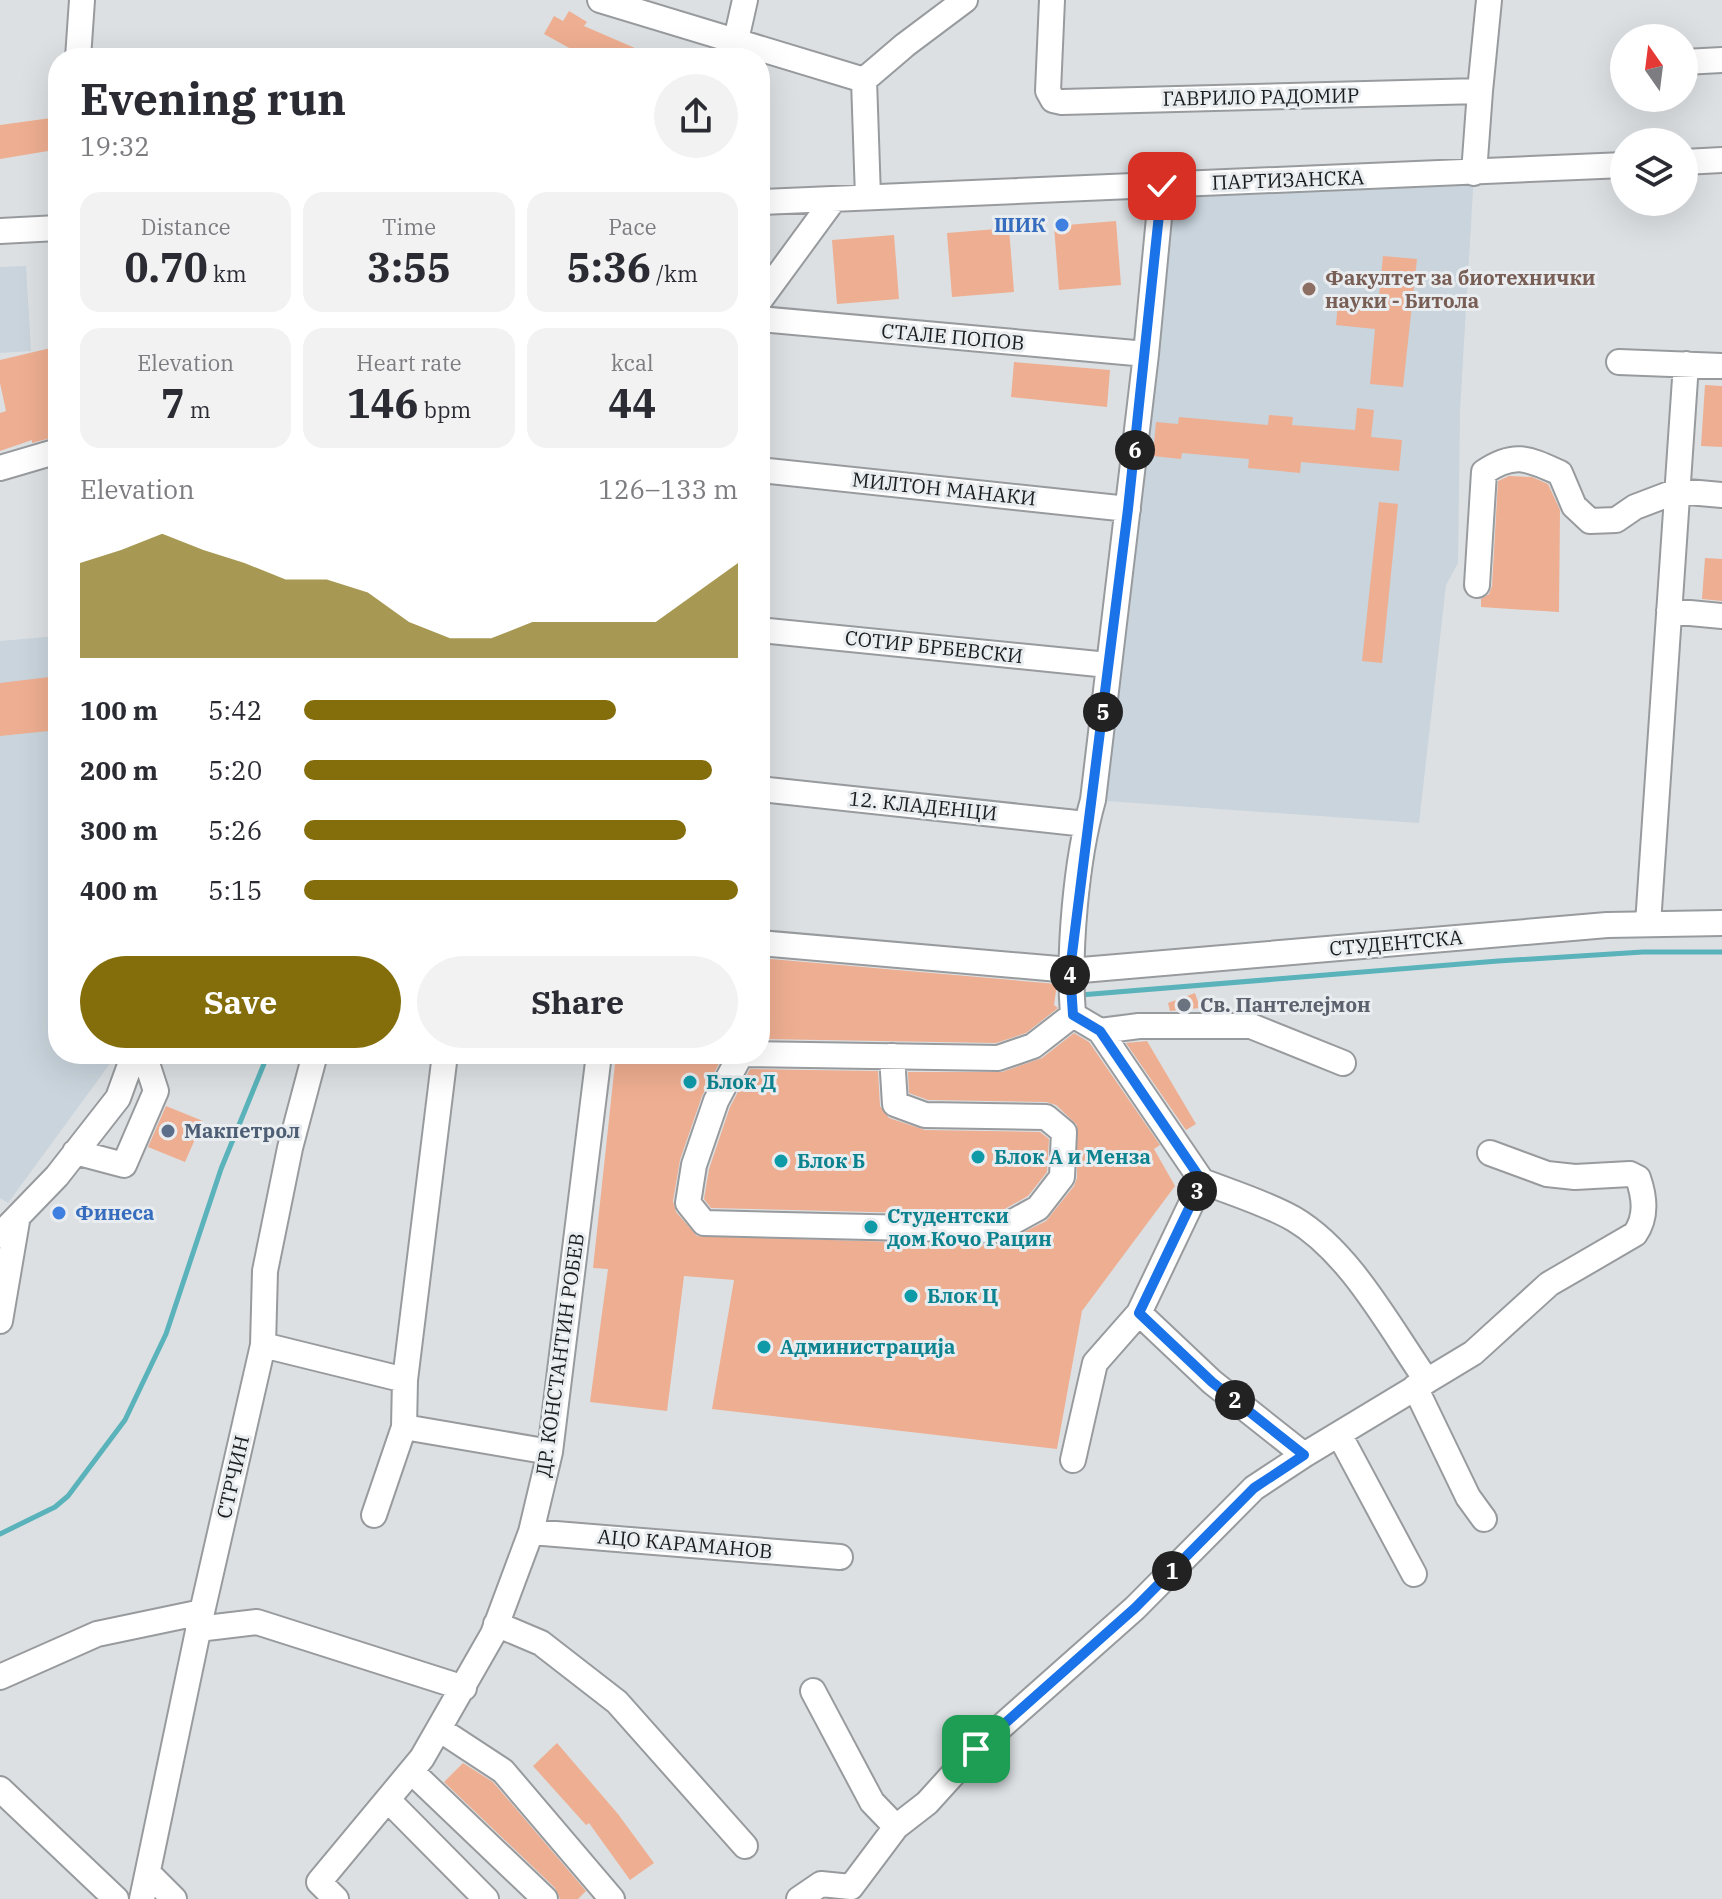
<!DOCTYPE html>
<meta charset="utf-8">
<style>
:root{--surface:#fff;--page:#f2f2f3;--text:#2b2b33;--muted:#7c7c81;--accent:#836e0b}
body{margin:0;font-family:"IBM Plex Serif",serif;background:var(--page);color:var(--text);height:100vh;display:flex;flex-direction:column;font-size:30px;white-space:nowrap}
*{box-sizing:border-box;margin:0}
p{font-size:26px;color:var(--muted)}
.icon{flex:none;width:44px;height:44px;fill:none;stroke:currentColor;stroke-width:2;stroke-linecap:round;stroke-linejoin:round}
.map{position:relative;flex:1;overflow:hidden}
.side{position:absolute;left:48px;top:48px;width:722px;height:1016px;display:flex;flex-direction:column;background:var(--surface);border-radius:32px;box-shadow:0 8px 32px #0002}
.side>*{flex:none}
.needle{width:52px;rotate:346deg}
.fabs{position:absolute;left:1610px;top:24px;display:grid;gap:16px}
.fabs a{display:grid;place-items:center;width:88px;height:88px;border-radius:50%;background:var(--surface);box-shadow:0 8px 32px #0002;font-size:40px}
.pin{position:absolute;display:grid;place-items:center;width:68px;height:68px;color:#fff;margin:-34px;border-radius:16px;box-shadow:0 4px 12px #0006}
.km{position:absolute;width:40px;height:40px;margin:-20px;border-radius:50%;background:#222;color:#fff;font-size:22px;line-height:40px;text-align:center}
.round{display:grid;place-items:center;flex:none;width:84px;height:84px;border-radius:42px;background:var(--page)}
.head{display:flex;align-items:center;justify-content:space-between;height:136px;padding:0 32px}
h1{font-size:44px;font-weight:700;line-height:60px}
.metrics{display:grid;grid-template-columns:repeat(3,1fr);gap:12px;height:136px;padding:8px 32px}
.metrics div{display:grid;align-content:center;border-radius:20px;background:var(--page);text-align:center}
.metrics b{font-size:40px;font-weight:700}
.metrics small{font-size:22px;font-weight:400}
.metrics p{font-size:22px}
.chart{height:224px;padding:16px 32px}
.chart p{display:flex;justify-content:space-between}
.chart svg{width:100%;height:144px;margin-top:8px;fill:var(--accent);opacity:.7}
.cta{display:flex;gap:16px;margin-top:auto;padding:16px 32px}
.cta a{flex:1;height:92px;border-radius:48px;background:var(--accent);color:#fff;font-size:32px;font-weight:700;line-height:92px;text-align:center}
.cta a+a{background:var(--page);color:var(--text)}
ul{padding:0 32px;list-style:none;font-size:26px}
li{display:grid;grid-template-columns:128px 96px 1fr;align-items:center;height:60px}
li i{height:20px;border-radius:10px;background:var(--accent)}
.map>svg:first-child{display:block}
.built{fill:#c9d4dc}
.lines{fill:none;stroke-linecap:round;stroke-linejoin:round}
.stream{stroke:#5ab3ba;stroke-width:5}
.building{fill:#eeae91}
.minor-casing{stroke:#989b9e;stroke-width:28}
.minor{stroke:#fff;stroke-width:24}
.route-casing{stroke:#fff;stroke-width:16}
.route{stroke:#1a73e8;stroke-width:10}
.shop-dot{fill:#3f7fe0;stroke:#e9edf0;stroke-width:3}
.education-dot{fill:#8d6e63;stroke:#e9edf0;stroke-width:3}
.worship-dot{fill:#6b7280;stroke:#e9edf0;stroke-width:3}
.culture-dot{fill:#0f9aa8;stroke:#e9edf0;stroke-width:3}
.service-dot{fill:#5c6f8a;stroke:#e9edf0;stroke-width:3}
.labels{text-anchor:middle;stroke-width:6;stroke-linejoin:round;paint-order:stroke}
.street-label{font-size:20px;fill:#1b1c1d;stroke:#e9edf0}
.shop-label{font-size:20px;font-weight:bold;fill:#366cbe;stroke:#e9edf0;text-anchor:end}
.education-label{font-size:20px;font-weight:bold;fill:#785e54;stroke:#e9edf0;text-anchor:start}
.worship-label{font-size:20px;font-weight:bold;fill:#5b616d;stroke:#e9edf0;text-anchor:start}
.culture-label{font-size:20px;font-weight:bold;fill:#0d838f;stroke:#e9edf0;text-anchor:start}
.service-label{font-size:20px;font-weight:bold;fill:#4e5e75;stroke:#e9edf0;text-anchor:start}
</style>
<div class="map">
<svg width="1722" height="1899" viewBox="0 0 1722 1899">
<rect width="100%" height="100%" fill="#dce0e3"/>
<path class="built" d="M1474,173L1460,410L1458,563L1446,585L1419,823L1093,800L1162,186Z
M26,266L31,351L0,353V267Z
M58,636V1054H117L8,1203L0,1198V641Z"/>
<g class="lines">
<path class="stream" d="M1080,995L1498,961L1643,952H1722
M0,1534L55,1507L68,1496L125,1420L166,1334L221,1169L268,1054"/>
</g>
<path class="building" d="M569,11L587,22L584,26L658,58H597L571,49L544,34L554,16L563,21Z
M58,117L54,150L0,159V125Z
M1116,221L1121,285L1059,290L1054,226Z
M1009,228L1014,292L952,297L947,233Z
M894,235L899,299L837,304L832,240Z
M1383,256L1417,259L1403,387L1370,384L1375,329L1336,325L1338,302L1378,306Z
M55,347L58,361V436L32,443V440L0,451V413L6,411L0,383V360Z
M1014,362L1110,370L1107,407L1011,397Z
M1705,385L1722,386V447L1701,446Z
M1357,408L1374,410L1371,437L1402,440L1399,471L1301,462L1300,473L1248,468L1249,459L1182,453L1181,459L1153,456L1156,422L1178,424L1179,417L1268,425L1269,415L1293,417L1292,425L1355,430Z
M1509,476L1532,477L1548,484L1560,510L1559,612L1481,607V599L1489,594L1492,586L1498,481Z
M1379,502L1398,504L1382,663L1362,661Z
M1705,558L1722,559V601L1702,599Z
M58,676V730L0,736V683Z
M760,958L1057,984L1054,1005L1058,1008L1026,1033L996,1043L760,1039Z
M1195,993L1200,1008L1170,1011L1168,1003Z
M1074,1033L1089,1042L1160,1145L1154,1149L1175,1186L1082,1311L1057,1449L712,1409L734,1280L684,1276L667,1411L590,1402L608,1269L593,1268L616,1054H724L702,1096L680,1160L673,1201L676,1212L697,1236L998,1245L1046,1221L1074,1186L1077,1178V1125L1056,1105L1046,1102L928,1100L909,1093L908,1072H1002L1042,1058Z
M1147,1041L1196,1124L1186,1130L1126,1043Z
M750,1069L878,1071L880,1106L889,1118L925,1130L1040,1132L1049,1139L1047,1172L1028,1196L994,1215L711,1208L704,1199L709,1169L730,1107Z
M166,1106L203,1121L185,1162L148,1147Z
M557,1743L618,1814L654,1863L630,1880L589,1823L586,1825L533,1766Z
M463,1763L493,1782L586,1891L578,1899H560L555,1888L444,1782Z"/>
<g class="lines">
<g class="minor-casing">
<path id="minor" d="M600,0L864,80
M1052,0L1048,91L1053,100L1062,102L1480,91L1489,0
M736,40L745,0
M78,58L82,0
M1684,62L1722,60
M864,80L905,45L965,0
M864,80L868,197
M1684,162L1722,160
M1474,173L1480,91
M1162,186L1146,354L1093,800C1076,860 1068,953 1073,1015L1100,1031L1139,1026H1251L1343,1063
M760,202L1624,165
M0,231L58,228
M760,300L834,199
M760,319L1146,354
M1619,362L1722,366
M0,468L58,451
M760,470L1128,509
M1477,585L1484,472C1515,451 1529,459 1560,473L1574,506L1590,521L1616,520L1635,507L1677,491L1722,495
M1669,611L1722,616
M760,630L1108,665
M760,789L1086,824
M1648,924L1686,364
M760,943L1070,970
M1070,971L1607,925L1722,923
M892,1056L895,1104L925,1115L1046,1117L1064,1132L1062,1177L1038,1208L998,1230L704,1223L688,1203L694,1165L716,1101L741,1054L998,1058L1033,1046L1073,1015
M75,1152L124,1165L156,1091L144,1054
M1202,1181C1232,1193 1266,1203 1294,1219C1350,1252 1390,1328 1427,1381
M0,1235L57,1176L118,1098L134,1054
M0,1321L17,1221
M263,1345L405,1380
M1415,1387L1468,1497L1484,1519
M404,1427L550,1452
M1339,1434L1414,1574
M1304,1455L1473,1353L1549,1284L1635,1234C1647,1217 1645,1198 1638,1178L1630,1174L1575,1177L1547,1174L1490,1153
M1073,1460L1095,1363L1139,1313
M374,1515L404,1427L405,1380L445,1054
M531,1532L840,1557
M496,1624L541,1643L617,1702L745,1846
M198,1629L257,1622L464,1688
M0,1677L97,1634L202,1612
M813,1691L872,1802L896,1827
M439,1729L503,1771L612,1899
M412,1772L545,1899
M0,1789L116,1899
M389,1801L486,1899
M150,1875L174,1899
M142,1899L202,1612L263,1345L265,1271L290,1148L315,1054
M336,1899L319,1882L422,1758L493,1634L531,1532L550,1452L599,1054
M799,1899L821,1884L851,1887L896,1827L927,1803L976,1749L1135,1608L1254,1488L1304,1455L1212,1382L1139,1313L1202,1181L1100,1031"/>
</g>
<use href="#minor" class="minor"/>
</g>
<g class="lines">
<g class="route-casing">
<path id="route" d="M976,1749L1135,1608L1254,1488L1304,1455L1212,1382L1139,1313L1202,1181L1100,1031L1073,1015L1070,970L1128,509L1162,186"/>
</g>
<use href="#route" class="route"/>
</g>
<g class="shop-dot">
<circle cx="1062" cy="225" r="8"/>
<circle cx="59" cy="1213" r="8"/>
</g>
<circle class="education-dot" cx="1309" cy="289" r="8"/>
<circle class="worship-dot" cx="1184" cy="1005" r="8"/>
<g class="culture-dot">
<circle cx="690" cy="1082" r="8"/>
<circle cx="978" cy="1157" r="8"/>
<circle cx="781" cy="1161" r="8"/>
<circle cx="871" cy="1227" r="8"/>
<circle cx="911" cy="1296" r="8"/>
<circle cx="764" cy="1347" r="8"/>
</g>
<circle class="service-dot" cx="168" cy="1131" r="8"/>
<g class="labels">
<g class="street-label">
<text transform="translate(1261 97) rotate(-1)" y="7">ГАВРИЛО РАДОМИР</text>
<text transform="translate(1288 180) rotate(-2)" y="7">ПАРТИЗАНСКА</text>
<text transform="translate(953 337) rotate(5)" y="7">СТАЛЕ ПОПОВ</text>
<text transform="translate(944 489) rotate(6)" y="7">МИЛТОН МАНАКИ</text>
<text transform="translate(934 647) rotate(6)" y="7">СОТИР БРБЕВСКИ</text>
<text transform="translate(923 806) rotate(6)" y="7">12. КЛАДЕНЦИ</text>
<text transform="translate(1396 943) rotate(-5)" y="7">СТУДЕНТСКА</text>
<text transform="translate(560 1355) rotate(-82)" y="7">ДР. КОНСТАНТИН РОБЕВ</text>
<text transform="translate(233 1477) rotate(-77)" y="7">СТРЧИН</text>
<text transform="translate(685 1544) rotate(5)" y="7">АЦО КАРАМАНОВ</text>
</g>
<g class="shop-label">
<text x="1046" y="232">ШИК</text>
<text x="75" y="1220" text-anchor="start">Финеса</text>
</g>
<g class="education-label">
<text x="1325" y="285">Факултет за биотехнички<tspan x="1325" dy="23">науки - Битола</tspan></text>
</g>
<g class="worship-label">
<text x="1200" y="1012">Св. Пантелејмон</text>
</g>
<g class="culture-label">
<text x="706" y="1089">Блок Д</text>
<text x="994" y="1164">Блок А и Менза</text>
<text x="797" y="1168">Блок Б</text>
<text x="887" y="1223">Студентски<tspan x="887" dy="23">дом Кочо Рацин</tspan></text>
<text x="927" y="1303">Блок Ц</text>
<text x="780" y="1354">Администрација</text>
</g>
<g class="service-label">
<text x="184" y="1138">Макпетрол</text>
</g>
</g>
</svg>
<div class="fabs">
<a><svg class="needle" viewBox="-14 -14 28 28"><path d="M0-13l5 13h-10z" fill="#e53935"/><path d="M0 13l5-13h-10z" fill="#7c7c81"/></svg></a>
<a><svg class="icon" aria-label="layers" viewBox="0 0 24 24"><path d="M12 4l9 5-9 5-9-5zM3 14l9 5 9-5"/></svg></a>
</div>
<div class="pin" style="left:976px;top:1749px;background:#1e9e55"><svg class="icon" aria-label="arrive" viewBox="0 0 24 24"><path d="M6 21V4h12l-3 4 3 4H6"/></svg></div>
<div class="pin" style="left:1162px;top:186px;background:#d93025"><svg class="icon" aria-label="check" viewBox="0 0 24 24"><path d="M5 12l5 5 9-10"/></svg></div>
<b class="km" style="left:1172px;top:1571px">1</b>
<b class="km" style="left:1235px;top:1400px">2</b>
<b class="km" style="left:1197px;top:1191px">3</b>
<b class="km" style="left:1070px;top:975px">4</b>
<b class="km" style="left:1103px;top:712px">5</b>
<b class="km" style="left:1135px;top:450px">6</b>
<section class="side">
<div class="head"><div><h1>Evening run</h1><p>19:32</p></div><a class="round"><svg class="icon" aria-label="share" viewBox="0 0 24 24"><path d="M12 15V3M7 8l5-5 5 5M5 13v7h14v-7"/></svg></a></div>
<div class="metrics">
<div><p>Distance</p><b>0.70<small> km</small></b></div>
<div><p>Time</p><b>3:55</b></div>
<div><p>Pace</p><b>5:36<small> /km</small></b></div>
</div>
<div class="metrics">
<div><p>Elevation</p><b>7<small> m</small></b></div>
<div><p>Heart rate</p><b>146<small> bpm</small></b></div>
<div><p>kcal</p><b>44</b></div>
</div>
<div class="chart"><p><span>Elevation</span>126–133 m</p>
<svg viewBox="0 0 160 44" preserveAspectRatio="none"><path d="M0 44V15L10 11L20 6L30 11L40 15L50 20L60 20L70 24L80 33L90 38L100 38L110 33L120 33L130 33L140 33L150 24L160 15V44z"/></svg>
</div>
<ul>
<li><b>100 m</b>5:42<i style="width:72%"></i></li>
<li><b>200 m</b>5:20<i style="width:94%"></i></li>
<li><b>300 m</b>5:26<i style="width:88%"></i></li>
<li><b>400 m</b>5:15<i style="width:100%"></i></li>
</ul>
<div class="cta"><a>Save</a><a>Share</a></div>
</section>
</div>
